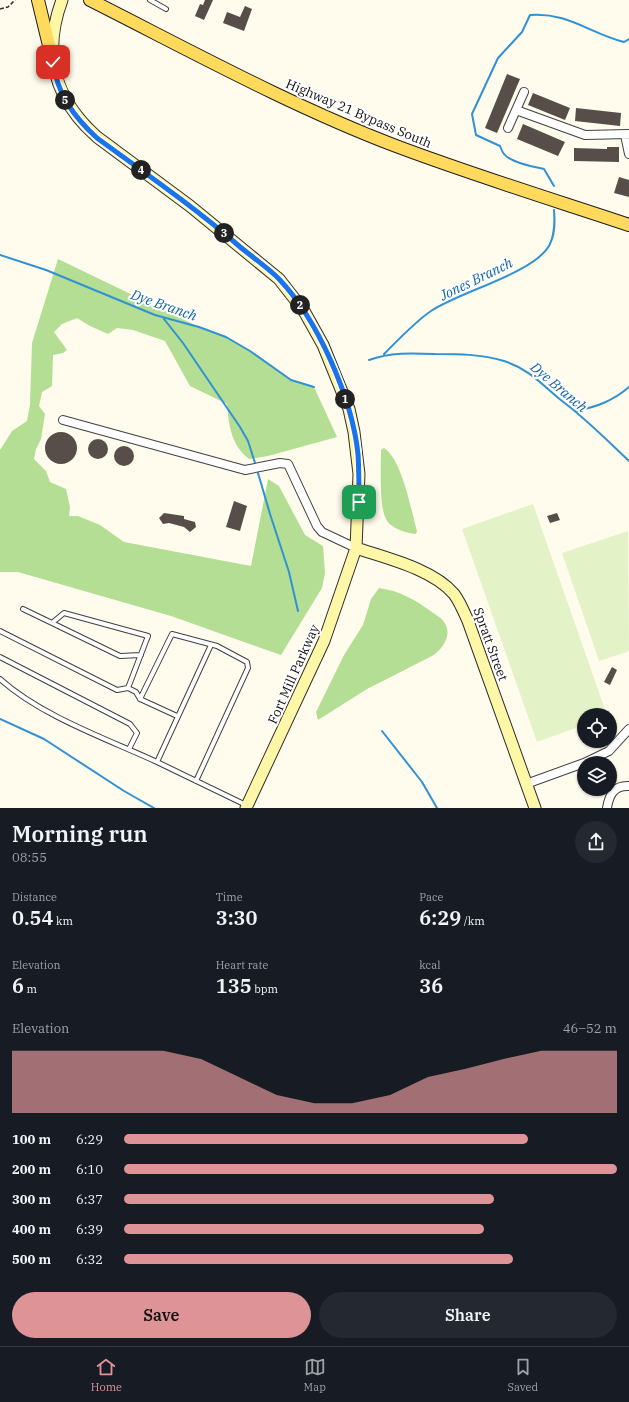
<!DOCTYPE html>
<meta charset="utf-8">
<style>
:root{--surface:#171b24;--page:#242831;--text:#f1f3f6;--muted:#9ea1a6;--line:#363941;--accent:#de9397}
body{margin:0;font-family:"IBM Plex Serif",serif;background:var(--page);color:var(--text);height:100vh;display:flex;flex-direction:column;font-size:15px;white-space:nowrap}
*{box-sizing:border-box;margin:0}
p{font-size:13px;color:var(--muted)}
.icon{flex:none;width:22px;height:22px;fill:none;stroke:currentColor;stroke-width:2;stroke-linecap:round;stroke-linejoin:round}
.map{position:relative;height:808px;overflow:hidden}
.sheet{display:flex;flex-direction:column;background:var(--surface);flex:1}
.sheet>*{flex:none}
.buttons{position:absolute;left:577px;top:708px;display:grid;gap:8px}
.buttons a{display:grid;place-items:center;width:40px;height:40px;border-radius:50%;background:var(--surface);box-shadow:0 1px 3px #0004;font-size:20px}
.pin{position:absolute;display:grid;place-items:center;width:34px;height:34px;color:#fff;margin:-17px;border-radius:8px;box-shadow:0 2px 6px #0006}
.km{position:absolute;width:20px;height:20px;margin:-10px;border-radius:50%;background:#222;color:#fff;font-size:11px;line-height:20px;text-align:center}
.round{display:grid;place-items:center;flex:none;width:42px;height:42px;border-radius:21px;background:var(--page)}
.head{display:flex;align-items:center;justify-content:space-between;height:68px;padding:0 12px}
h1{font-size:22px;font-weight:600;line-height:30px}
.metrics{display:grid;grid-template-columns:repeat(3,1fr);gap:6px;height:68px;padding:4px 12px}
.metrics div{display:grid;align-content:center}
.metrics b{font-size:20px;font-weight:600}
.metrics small{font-size:11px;font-weight:400}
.metrics p{font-size:11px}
.chart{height:112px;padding:8px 12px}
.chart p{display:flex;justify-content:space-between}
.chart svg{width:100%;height:72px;margin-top:4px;fill:var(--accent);opacity:.7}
.button{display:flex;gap:8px;margin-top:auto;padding:8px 12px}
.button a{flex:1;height:46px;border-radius:24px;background:var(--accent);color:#111;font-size:16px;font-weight:600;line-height:46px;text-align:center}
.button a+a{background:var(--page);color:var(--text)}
ul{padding:0 12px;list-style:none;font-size:13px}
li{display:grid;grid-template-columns:64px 48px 1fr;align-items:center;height:30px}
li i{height:10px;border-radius:5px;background:var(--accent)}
.dock{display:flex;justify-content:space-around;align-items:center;height:56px;border-top:1px solid var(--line);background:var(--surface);font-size:11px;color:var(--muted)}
.dock a{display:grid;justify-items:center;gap:2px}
.dock .on{color:var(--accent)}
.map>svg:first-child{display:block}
.forest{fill:#b3de93}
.pitch{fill:#e3f3c7}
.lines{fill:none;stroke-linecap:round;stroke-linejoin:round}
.stream{stroke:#3191d5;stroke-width:2}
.building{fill:#574e49}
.lane-casing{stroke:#404040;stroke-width:6}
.street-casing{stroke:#404040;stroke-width:10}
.secondary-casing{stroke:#2f2f2f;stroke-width:13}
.primary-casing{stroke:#1e1e1e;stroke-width:14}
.path{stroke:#2f2f2f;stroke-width:1.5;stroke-dasharray:4 2;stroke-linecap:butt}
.lane{stroke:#fff;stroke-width:4}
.street{stroke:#fff;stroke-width:8}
.secondary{stroke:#fff7a8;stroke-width:11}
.primary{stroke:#ffda5d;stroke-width:12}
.route-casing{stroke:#fff;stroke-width:8}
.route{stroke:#1a73e8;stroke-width:5}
.labels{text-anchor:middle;stroke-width:4;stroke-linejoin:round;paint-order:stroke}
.street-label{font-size:13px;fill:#0d0d0d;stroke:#fff}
.water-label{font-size:14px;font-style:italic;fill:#0f62a7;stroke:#fff}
</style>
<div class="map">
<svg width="629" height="808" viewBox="0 0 629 808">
<rect width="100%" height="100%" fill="#fffced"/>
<path class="forest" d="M58,259L199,327L226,337L250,351L291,380L314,387L337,437L268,456L249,459C231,445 229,426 227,404L190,386L165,341L133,330L117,328L108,334L90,326L77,318L62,324L54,332L67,350L63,353L53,355L52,386L42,392L39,406L45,414L41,439L36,449L34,459L46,471L50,482L66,489L70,507L69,516H78L100,525L124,542L251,566L268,479L279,486L305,535L323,546L325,573L322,588L281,655L171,616L18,572H0V450L12,431L27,421L30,405L32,343Z
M384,448C402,459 411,510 417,531L416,534C406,533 390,528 386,519C379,507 381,466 381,450Z
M379,588C401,591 415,600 432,612C436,615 442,618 444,622C453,634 443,649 432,656L367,689L318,720L316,712L344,655L363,625L371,599Z"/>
<path class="pitch" d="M533,504L607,715H584V725L537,742L462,529Z
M628,531L629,651L599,661L562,553Z"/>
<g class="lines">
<path class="stream" d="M554,186L544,169C534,167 511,163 504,154C502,152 501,148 500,146L476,135L472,114L498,58L522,32L530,15C568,12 589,33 624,42L629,39
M0,255L46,270L155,315L199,327L226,337L250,351L291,380L314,387
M164,319L183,343L240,427L248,441L255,463
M384,354C397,341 416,321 431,311C461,291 532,274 549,246C555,235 555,223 554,210
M369,360C390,352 412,353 435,354C458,354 481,354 504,361C530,369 545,388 566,404C588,421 608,441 629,461
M576,411C596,407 613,401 629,387
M258,473L270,514L289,572L298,611
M0,719L44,739L124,791L154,808
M382,731L422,782L437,808"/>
</g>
<path class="building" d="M205,0H213L204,20L195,16L200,4L203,5Z
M245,6L252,9L244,31L223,23L227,12L240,17Z
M507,74L520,79L497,133L485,128Z
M533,93L570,108L565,120L528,105Z
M576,108L621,113L620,126L575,121Z
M523,124L565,142L558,156L517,139Z
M607,147H619V162L574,161V148L607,149Z
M619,177L629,180V197L614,193Z
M45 448a16 16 0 1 1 32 0a16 16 0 1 1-32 0Z
M88 449a10 10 0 1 1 20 0a10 10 0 1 1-20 0Z
M114 456a10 10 0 1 1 20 0a10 10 0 1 1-20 0Z
M234,501L247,506L240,531L226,527Z
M164,513L184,516V519L195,522L196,527L190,532L184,527L169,523L163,524L159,518Z
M557,513L560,520L550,523L547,516Z
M612,667L617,670L610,685L604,682Z"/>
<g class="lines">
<g class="lane-casing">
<path id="lane" d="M150,0L166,9
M23,609L52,623L64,613L148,636L128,688L136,692L140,699L177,716
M52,623L120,656L141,655
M0,631L117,690L128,688
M211,645L157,762L246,805
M0,657L130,724L137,733L129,749
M0,679C41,716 107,739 157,762
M140,699L172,634L217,646L247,662L248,668L196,781"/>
</g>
<g class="street-casing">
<path id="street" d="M516,110L585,135L629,134
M508,128L524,92
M625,135L629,154
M63,420L245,470L280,463L288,464L317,526L322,532L356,548
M584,763L609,751L629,729
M526,784L584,763
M607,808C609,795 614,785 629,786"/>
</g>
<g class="secondary-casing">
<path id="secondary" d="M62,0C42,54 54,99 97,137L190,206L279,279L304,311L323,345L349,409L354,432L359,474L356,548L324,641L246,808
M356,548C386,558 433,569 454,594C460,602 464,612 468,621L535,808"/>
</g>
<g class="primary-casing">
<path id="primary" d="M38,0L53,62
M90,0C191,51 291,106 396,146C473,175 551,199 629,225"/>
</g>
<path class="path" d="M0,9L8,7L15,0"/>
<use href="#lane" class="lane"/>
<use href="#street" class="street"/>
<use href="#secondary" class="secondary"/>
<use href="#primary" class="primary"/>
</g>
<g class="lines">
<g class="route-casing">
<path id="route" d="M53,62C57,94 74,117 97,138C145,173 194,207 239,246C252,257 267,267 279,279C318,320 352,398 358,454C359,470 359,486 359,502"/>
</g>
<use href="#route" class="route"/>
</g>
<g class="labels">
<g class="street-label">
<text transform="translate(359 113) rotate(23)" y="5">Highway 21 Bypass South</text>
<text transform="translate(491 644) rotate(70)" y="5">Spratt Street</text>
<text transform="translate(293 674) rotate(-66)" y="5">Fort Mill Parkway</text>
</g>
<g class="water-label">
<text transform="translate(476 279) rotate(-26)" y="5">Jones Branch</text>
<text transform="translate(164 305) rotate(19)" y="5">Dye Branch</text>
<text transform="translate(559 387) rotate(40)" y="5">Dye Branch</text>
</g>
</g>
</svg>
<div class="buttons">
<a><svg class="icon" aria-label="locate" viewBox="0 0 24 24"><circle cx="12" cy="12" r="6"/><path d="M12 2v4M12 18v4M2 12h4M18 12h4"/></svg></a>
<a><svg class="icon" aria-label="layers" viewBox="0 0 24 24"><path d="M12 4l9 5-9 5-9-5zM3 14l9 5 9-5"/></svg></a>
</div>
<div class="pin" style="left:359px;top:502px;background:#1e9e55"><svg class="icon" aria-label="arrive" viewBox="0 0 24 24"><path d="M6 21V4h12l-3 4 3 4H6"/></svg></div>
<div class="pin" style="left:53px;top:62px;background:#d93025"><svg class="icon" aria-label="check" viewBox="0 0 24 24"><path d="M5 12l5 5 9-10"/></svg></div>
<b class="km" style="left:345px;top:399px">1</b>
<b class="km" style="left:300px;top:305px">2</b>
<b class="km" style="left:224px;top:233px">3</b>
<b class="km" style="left:141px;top:170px">4</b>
<b class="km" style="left:65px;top:100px">5</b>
</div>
<section class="sheet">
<div class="head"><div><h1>Morning run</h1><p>08:55</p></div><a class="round"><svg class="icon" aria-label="share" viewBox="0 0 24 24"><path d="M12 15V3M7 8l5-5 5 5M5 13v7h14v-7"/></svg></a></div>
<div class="metrics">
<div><p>Distance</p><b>0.54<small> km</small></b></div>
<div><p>Time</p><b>3:30</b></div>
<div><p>Pace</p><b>6:29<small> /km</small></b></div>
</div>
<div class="metrics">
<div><p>Elevation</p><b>6<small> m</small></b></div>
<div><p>Heart rate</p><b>135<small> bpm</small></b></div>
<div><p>kcal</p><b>36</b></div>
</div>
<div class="chart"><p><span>Elevation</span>46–52 m</p>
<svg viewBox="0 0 160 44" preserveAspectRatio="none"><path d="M0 44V6L10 6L20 6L30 6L40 6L50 11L60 22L70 33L80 38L90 38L100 33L110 22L120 17L130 11L140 6L150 6L160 6V44z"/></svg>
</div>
<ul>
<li><b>100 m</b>6:29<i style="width:82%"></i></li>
<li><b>200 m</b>6:10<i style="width:100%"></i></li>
<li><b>300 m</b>6:37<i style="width:75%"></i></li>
<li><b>400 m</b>6:39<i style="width:73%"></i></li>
<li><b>500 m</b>6:32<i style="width:79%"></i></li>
</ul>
<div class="button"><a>Save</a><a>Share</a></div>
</section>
<nav class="dock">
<a class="on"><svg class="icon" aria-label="home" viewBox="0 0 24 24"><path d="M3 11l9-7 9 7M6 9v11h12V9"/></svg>Home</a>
<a><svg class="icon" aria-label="map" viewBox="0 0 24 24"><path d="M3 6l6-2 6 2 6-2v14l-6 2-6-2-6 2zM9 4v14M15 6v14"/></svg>Map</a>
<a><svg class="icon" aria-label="saved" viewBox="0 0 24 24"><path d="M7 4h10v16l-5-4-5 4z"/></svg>Saved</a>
</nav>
